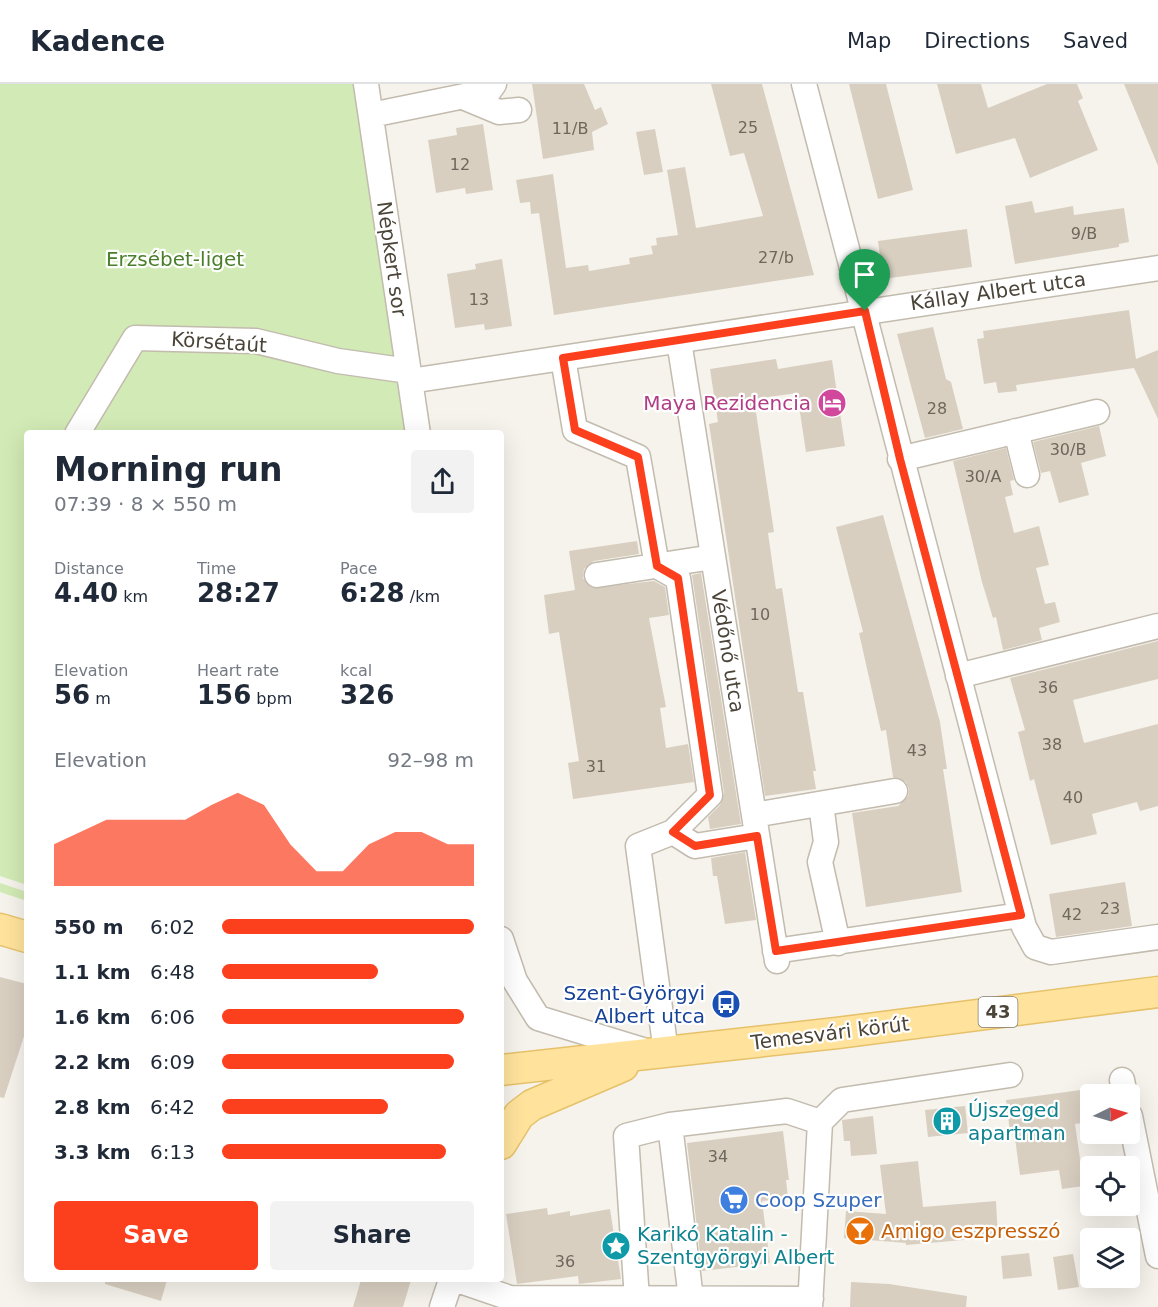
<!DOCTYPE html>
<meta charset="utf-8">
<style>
:root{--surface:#fff;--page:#f2f2f3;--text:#1f2937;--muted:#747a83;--line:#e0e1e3;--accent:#fc3f1d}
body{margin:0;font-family:"DejaVu Sans",sans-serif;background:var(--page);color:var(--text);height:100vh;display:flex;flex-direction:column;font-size:22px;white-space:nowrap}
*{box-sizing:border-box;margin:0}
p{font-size:20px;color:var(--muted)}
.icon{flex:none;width:33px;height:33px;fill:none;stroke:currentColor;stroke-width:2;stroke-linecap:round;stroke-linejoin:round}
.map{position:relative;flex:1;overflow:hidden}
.side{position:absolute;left:24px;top:346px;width:480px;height:852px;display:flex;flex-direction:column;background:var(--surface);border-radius:6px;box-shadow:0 6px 24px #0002}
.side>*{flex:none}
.needle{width:39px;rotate:85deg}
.fabs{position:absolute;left:1080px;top:1000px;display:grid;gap:12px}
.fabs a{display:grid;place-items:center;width:60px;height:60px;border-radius:6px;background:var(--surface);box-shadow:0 6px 24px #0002;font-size:30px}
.pin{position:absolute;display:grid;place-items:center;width:51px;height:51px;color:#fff;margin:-62px -26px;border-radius:50% 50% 50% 0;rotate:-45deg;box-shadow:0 0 6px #0007}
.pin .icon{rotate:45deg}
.round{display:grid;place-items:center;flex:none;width:63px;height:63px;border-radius:6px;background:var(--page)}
.head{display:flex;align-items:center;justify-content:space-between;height:102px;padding:0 30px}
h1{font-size:33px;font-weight:600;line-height:45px}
.figures{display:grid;grid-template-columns:repeat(3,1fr);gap:9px;height:102px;padding:6px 30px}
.figures div{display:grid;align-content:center}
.figures b{font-size:26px;font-weight:600}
.figures small{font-size:16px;font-weight:400}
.figures p{font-size:16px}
.chart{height:168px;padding:12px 30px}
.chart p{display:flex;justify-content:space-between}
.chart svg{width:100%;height:108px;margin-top:6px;fill:var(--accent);opacity:.7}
.cta{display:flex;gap:12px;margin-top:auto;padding:12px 30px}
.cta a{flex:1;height:69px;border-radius:6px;background:var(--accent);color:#fff;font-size:24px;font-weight:600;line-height:69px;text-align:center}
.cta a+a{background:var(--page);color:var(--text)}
ul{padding:0 30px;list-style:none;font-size:20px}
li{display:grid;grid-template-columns:96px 72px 1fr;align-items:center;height:45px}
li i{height:15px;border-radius:8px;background:var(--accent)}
header{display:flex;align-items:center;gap:36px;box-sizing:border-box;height:84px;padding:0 30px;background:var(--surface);border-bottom:2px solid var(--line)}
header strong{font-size:28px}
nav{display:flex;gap:33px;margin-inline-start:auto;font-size:21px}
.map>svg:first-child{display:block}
.green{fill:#d2eab5}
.building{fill:#d8cfc1}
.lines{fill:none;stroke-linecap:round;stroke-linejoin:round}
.minor-casing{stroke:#c2bbae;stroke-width:27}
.major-casing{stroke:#e6c16a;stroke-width:33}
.minor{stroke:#fff;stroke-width:24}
.major{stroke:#ffe39c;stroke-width:30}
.route-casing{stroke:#fff;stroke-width:12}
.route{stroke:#fc3f1d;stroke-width:8}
.labels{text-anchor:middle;stroke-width:4.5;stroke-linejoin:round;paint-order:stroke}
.number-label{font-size:16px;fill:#6e675b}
.shield{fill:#fff;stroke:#817c74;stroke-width:1.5}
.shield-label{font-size:18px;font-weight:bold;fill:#4b4439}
.park-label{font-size:20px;fill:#4a7f2a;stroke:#fff}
.street-label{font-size:20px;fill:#4b4439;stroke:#fff}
.hotel-label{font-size:20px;fill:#b23c85;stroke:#fff;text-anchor:end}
.transit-label{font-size:20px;fill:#164399;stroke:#fff;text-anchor:end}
.culture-label{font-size:20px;fill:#0d838f;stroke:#fff;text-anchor:start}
.shop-label{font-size:20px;fill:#366cbe;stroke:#fff;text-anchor:start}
.food-label{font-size:20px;fill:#c56008;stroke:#fff;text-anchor:start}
</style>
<header>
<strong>Kadence</strong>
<nav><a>Map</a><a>Directions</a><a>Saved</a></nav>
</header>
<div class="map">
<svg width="1158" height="1223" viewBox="0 0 1158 1223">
<rect width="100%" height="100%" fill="#f6f3ec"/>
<path class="green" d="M0,0H356L407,349L27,350V801L0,792Z
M0,799L27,808V817L0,808Z"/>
<path class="building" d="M532,0H584L595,26L601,23L608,40L592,48L594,66L543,75Z
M711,0H762L814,191L554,231L539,129L531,130L530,118L520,119L516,96L553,90L566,184L588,181L589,187L630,180L629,174L653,170L651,162L657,161L656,154L678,151L667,86L685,83L696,144L763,132L744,69L730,72Z
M849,0H886L913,106L878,115Z
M937,0H981L988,24L1047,0H1077L1083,14L1078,17L1098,66L1030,94L1015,54L956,70Z
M1124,0H1158V82Z
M483,40L493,106L466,110L465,104L436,109L428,56L457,51L456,44Z
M655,45L663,88L644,91L636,48Z
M1032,117L1035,129L1073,122L1074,131L1124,124L1129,158L1119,160V163L1015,180L1005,122Z
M967,145L972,183L883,195L878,157Z
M502,175L512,242L485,246L484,240L455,244L447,190L476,185L475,180Z
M1129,226L1136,275L1158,266V335L1134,284L1016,301L1017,307L998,309L996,298L984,300L977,255L984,254L983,247Z
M933,243L946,295L951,298L963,345L925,354L897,250Z
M776,275L778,285L832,276L845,362L806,368L797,309L754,315L774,448L768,449L776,505L782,504L798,608H803L816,687H813L816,705L765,712L709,340L718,338L710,285Z
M1099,342L1106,372L1081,379L1089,411L1059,419L1050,387L1041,389L1033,358Z
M1006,364L1014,396L1010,397L1013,411L1005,413L1014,449L1039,442L1049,481L1036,484L1045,520L1055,518L1060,538L1039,544L1042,556L1003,566L996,533L993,534L982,498L953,377Z
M883,431L940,638L947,685H943L962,808L866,823L852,729L898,722L908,712L909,705L906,698L893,693L886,646L881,647L859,549L863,548L836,443Z
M637,457L639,470L594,477L584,485L583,494L592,504L654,497L665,503L669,531L649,534L666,623L660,624L666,664L688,660L694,698L573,715L568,679L579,677L559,548L549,550L544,511L575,506L569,467Z
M701,489L741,740L710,745L708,733L720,721L724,709L692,491Z
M1158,557V595L1073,616L1084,659L1158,640V722L1140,727L1137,718L1092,730L1097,750L1051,761L1034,695L1030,697L1018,648L1025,646L1010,594Z
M745,768L756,836L725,840L717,792H713L711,774Z
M1125,798L1132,842L1056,853L1049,810Z
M0,893L27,900V943L4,1014L0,1013Z
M1088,1005L1090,1038L1075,1040L1084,1102L1062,1105L1059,1086L1020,1091L1014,1047L1010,1048L1006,1016Z
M965,1022L968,1049L928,1053L925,1026Z
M873,1032L877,1070L851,1072L850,1057H844L842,1036Z
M783,1047L789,1096H786L788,1114L762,1117L770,1179L702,1187L687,1059Z
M918,1077L923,1123L996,1117L998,1153L906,1161V1159L844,1154L846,1127L886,1130L880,1081Z
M547,1124L548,1131L570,1127V1132L610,1125L621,1195L579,1200L578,1192L517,1200L506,1130Z
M1029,1169L1032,1192L1003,1195L1001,1172Z
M1073,1170L1079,1203L1058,1206L1053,1173Z
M105,1196H167L161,1217L105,1200Z
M361,1196H411L403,1223H353Z
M851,1198L889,1200L967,1212L966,1223H850Z"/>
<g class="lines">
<g class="minor-casing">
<path id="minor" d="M366,0L418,350
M804,0L1024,843L1035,863L1051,868L1158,853
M463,13L499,28L519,26
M371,31L489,7L494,0
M679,257L777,877
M563,274L575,346L638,373L657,482L678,494L710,711L673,748L638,762L666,968
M410,297L1158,184
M1016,347L1027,391
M77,350L135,254L256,257L338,277L409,287
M900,375L1097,328
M597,491L713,473
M958,592L1158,542
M821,720L826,758L820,778L838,859
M754,731L895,707
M673,748L695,762L757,752
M501,855L515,897L538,934L649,968
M775,867L1021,831
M1122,996L1125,1011
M1130,1032L1158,1172
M820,1038L842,1016L1010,991
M670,1041L691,1215
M457,1196L510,1214L811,1215
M637,1215L626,1052L670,1041L787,1027L820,1038
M442,1223L451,1196
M810,1223L820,1038"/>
</g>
<g class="major-casing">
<path id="major" d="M0,845L27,853
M501,986L837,949L1158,908
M501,1060L519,1031L532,1021L623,982"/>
</g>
<use href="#minor" class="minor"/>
<use href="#major" class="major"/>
</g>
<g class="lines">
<g class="route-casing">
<path id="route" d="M865,227L900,375L1021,831L776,867L757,752L695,762L673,748L710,711L678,494L657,482L638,373L575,346L563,274Z"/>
</g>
<use href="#route" class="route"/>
</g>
<defs>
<g id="hotel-disc" transform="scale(1.5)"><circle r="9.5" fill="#d1479c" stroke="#fff"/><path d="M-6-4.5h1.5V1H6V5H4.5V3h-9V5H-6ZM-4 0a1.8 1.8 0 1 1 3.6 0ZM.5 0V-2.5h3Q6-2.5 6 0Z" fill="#fff"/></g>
<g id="bus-disc" transform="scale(1.5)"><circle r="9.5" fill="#1a4fb4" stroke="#fff"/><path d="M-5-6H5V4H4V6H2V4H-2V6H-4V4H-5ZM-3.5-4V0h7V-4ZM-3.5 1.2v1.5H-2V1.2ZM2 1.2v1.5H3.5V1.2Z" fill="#fff"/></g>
<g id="building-disc" transform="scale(1.5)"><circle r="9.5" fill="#0f9aa8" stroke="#fff"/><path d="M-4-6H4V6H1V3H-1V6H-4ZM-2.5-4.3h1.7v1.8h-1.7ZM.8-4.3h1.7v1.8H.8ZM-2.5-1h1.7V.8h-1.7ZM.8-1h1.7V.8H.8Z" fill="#fff"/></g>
<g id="supermarket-disc" transform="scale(1.5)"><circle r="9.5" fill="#3f7fe0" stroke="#fff"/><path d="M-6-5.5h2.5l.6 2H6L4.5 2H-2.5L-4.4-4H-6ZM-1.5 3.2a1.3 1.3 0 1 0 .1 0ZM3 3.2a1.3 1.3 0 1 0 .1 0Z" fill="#fff"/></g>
<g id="bar-disc" transform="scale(1.5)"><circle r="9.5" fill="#e8710a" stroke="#fff"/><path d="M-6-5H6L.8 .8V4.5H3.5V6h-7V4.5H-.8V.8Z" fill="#fff"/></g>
<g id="sight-disc" transform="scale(1.5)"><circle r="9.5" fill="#0f9aa8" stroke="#fff"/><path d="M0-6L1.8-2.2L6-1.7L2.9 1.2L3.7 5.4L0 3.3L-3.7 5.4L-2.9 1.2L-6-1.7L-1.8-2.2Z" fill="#fff"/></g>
</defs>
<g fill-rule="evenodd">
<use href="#hotel-disc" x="832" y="319"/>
<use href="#bus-disc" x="726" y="920"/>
<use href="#building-disc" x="947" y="1037"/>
<use href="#supermarket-disc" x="734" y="1116"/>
<use href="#bar-disc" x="860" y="1147"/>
<use href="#sight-disc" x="616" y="1162"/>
</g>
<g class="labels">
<g class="number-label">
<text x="748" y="49">25</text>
<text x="570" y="50">11/B</text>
<text x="460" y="86">12</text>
<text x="1084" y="155">9/B</text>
<text x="776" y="179">27/b</text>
<text x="479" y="221">13</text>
<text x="937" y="330">28</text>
<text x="1068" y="371">30/B</text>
<text x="983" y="398">30/A</text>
<text x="760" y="536">10</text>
<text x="1048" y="609">36</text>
<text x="1052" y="666">38</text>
<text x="917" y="672">43</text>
<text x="596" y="688">31</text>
<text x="1073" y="719">40</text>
<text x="1110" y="830">23</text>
<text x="1072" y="836">42</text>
<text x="718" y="1078">34</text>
<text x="565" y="1183">36</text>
</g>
<rect class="shield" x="978.5" y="913" width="39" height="30" rx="4.5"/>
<g class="shield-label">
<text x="998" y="934">43</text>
</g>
<g class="park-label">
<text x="175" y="182">Erzsébet-liget</text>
</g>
<g class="street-label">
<text transform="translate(392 175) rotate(82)" y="7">Népkert sor</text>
<text transform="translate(998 207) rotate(-8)" y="7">Kállay Albert utca</text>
<text transform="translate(219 258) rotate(4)" y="7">Körsétaút</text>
<text transform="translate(728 567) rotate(81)" y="7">Védőnő utca</text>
<text transform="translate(830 949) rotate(-7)" y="7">Temesvári körút</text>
</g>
<g class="hotel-label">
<text x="811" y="326">Maya Rezidencia</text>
</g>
<g class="transit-label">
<text x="705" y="916">Szent-Györgyi<tspan x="705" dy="23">Albert utca</tspan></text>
</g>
<g class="culture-label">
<text x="968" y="1033">Újszeged<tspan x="968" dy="23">apartman</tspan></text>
<text x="637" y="1157">Karikó Katalin -<tspan x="637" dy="23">Szentgyörgyi Albert</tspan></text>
</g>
<g class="shop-label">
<text x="755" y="1123">Coop Szuper</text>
</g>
<g class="food-label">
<text x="881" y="1154">Amigo eszpresszó</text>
</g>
</g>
</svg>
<div class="fabs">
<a><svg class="needle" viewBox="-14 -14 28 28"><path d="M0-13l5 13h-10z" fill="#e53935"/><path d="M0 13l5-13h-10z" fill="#747a83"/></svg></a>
<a><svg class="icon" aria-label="locate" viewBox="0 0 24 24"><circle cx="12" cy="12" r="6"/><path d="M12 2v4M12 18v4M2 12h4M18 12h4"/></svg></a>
<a><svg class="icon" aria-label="layers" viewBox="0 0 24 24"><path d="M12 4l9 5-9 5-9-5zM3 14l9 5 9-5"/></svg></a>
</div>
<div class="pin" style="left:865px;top:227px;background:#1e9e55"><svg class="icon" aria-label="arrive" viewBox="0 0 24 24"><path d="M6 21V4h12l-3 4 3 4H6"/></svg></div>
<section class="side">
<div class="head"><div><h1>Morning run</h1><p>07:39 · 8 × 550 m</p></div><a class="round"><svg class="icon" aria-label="share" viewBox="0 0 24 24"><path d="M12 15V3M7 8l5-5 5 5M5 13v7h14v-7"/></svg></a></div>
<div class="figures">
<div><p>Distance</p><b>4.40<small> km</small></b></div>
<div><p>Time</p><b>28:27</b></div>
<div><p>Pace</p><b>6:28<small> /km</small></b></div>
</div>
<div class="figures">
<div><p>Elevation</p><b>56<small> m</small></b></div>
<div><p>Heart rate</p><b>156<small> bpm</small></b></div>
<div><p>kcal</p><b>326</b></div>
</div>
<div class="chart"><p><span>Elevation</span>92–98 m</p>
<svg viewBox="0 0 160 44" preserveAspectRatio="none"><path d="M0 44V27L10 22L20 17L30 17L40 17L50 17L60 11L70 6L80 11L90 27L100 38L110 38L120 27L130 22L140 22L150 27L160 27V44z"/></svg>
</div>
<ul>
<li><b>550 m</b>6:02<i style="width:100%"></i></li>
<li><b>1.1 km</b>6:48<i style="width:62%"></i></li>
<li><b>1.6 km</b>6:06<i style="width:96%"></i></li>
<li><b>2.2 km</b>6:09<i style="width:92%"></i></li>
<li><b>2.8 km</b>6:42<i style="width:66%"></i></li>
<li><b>3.3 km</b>6:13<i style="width:89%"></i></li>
</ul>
<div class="cta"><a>Save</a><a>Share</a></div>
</section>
</div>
